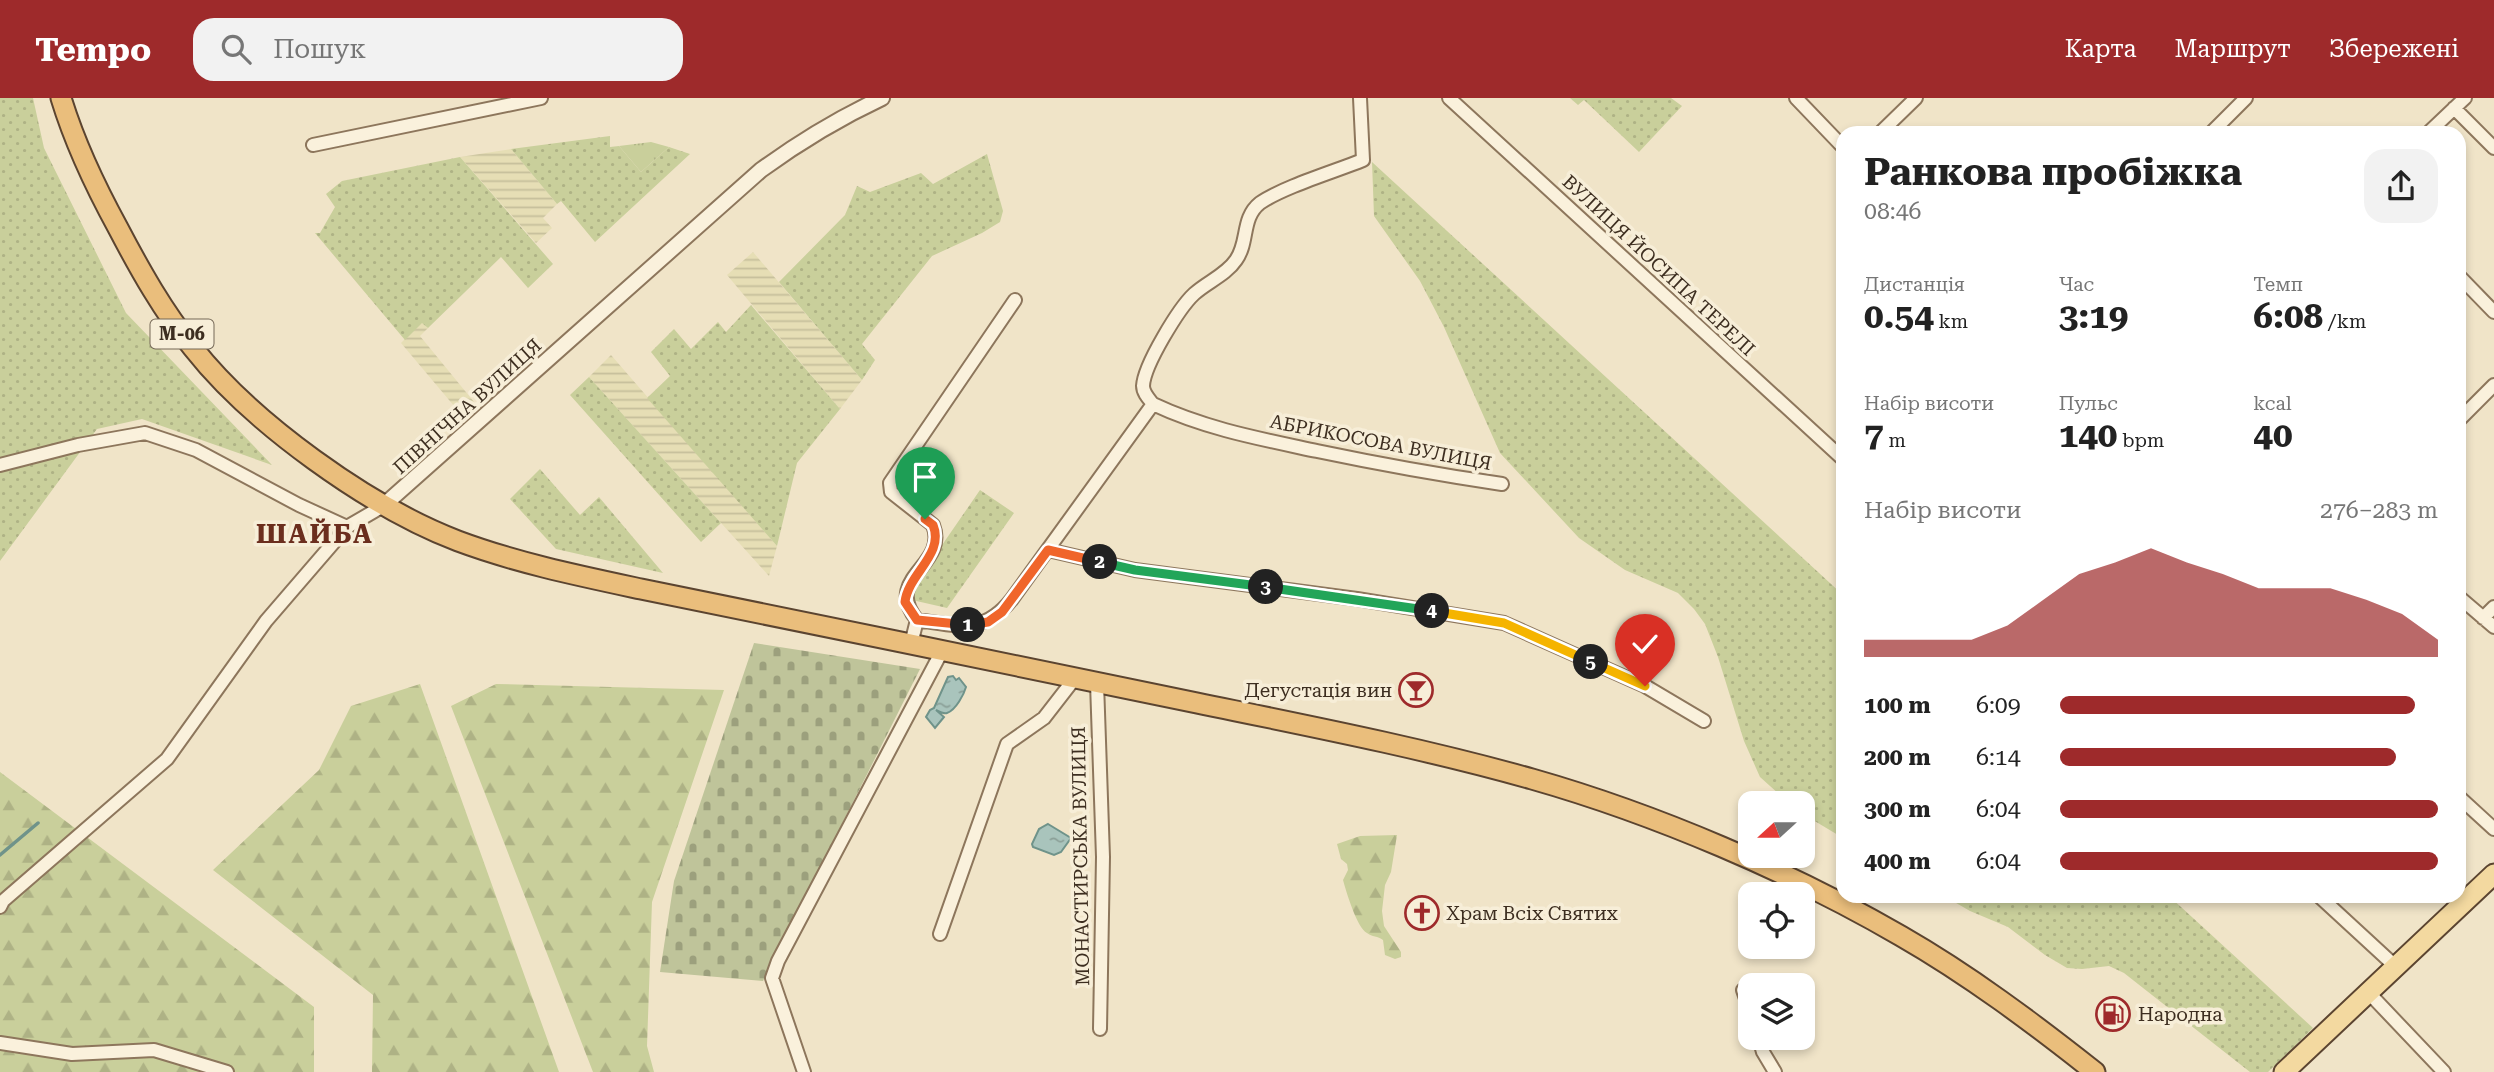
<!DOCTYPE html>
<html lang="uk">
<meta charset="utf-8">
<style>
:root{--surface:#fff;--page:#f2f2f2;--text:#222;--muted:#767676;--accent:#9e2a2b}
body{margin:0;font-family:"Roboto Serif",serif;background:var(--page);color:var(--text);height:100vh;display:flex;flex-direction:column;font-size:26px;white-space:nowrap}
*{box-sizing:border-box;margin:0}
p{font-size:23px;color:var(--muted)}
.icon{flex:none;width:38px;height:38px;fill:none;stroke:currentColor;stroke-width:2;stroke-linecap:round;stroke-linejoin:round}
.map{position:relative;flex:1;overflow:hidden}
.side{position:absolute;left:1836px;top:28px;width:630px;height:777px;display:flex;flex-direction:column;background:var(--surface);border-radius:21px;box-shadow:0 4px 10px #0003}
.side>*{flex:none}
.needle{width:46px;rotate:249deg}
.tools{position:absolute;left:1738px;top:693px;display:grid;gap:14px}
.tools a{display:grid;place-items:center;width:77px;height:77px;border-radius:14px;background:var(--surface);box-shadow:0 4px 10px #0003;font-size:35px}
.pin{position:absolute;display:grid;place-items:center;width:60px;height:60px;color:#fff;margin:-72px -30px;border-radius:50% 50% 50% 0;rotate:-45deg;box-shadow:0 0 7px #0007}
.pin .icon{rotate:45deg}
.km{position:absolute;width:35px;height:35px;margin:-18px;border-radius:50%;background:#222;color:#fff;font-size:19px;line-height:35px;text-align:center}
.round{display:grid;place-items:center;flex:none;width:74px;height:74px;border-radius:21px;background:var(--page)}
.head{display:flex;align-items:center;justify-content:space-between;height:119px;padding:0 28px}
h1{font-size:38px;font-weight:700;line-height:52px}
.metrics{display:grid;grid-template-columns:repeat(3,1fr);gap:10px;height:119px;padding:7px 28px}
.metrics div{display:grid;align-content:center}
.metrics b{font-size:35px;font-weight:700}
.metrics small{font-size:19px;font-weight:400}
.metrics p{font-size:19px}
.chart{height:196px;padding:14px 28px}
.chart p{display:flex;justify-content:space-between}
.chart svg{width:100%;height:126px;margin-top:7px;fill:var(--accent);opacity:.7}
ul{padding:0 28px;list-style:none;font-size:23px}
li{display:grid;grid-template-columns:112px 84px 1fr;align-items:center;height:52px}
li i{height:18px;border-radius:9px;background:var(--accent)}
header{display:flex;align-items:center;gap:42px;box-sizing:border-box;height:98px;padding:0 35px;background:var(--accent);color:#fff}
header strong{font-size:33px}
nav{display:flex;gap:38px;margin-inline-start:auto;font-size:24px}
.search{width:490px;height:63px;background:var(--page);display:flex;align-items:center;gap:18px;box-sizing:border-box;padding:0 24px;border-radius:21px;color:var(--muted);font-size:26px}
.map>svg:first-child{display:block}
.farmland{fill:url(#farmland-rules)}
.grass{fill:url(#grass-tufts)}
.forest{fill:url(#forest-firs)}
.cemetery{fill:url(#cemetery-stones)}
.park{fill:url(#park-dots)}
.water{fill:url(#water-ripples);stroke:#6f938a;stroke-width:2}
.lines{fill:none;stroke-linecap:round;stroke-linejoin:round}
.stream{stroke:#6f938a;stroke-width:3.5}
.minor-casing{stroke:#8d765c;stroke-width:16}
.tertiary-casing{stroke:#8d765c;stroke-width:18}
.primary-casing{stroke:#5b4430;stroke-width:23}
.trunk-casing{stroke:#5b4430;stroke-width:23}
.minor{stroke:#faf1dc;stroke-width:12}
.tertiary{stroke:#faf1dc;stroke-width:14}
.primary{stroke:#f3d9a0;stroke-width:19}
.trunk{stroke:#eabe7c;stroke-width:19}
.split-1-casing{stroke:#fff;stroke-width:14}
.split-2-casing{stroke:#fff;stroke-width:14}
.split-3-casing{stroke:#fff;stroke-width:14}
.split-4-casing{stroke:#fff;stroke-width:14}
.split-5-casing{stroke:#fff;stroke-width:14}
.split-6-casing{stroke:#fff;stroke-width:14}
.split-1{stroke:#f0652b;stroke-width:9}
.split-2{stroke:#f0652b;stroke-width:9}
.split-3{stroke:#22a559;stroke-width:9}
.split-4{stroke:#22a559;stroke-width:9}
.split-5{stroke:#f5b400;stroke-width:9}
.split-6{stroke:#f5b400;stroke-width:9}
.labels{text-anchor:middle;stroke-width:7;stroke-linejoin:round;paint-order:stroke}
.shield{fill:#f7eed8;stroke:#756857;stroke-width:2}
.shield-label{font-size:18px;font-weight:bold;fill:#3d2e20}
.street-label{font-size:19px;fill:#3d2e20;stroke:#f7eed8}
.poi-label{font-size:19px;fill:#3d2e20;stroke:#f7eed8;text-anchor:start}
.district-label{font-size:26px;font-weight:bold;letter-spacing:2px;fill:#6b2e1e;stroke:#f7eed8}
</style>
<header>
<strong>Tempo</strong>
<div class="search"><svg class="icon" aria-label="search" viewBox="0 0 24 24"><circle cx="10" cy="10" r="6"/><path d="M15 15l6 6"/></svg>Пошук</div>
<nav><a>Карта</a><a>Маршрут</a><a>Збережені</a></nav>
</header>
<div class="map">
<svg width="2494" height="974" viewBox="0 0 2494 974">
<defs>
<pattern id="farmland-rules" width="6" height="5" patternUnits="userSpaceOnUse" patternTransform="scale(1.75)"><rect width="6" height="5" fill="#e6deb5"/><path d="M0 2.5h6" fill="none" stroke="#c6bf9b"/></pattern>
<pattern id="grass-tufts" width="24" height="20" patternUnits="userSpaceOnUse" patternTransform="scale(1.75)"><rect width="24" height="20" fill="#c9cf9b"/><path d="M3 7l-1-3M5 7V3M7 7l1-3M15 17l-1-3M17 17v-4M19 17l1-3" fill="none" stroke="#aeb285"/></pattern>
<pattern id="forest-firs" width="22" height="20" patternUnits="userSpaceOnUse" patternTransform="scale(1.75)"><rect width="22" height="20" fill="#c9cf9b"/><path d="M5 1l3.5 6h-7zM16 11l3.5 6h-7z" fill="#aeb285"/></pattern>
<pattern id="cemetery-stones" width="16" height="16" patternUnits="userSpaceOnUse" patternTransform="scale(1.75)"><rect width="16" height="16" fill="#bfc49a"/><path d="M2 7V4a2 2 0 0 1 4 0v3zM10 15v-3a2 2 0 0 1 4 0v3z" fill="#9ca07d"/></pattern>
<pattern id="park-dots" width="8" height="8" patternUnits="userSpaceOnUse" patternTransform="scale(1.75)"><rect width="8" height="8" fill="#c9cf9b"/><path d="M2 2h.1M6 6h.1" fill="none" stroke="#aeb285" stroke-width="1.8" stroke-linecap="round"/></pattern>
<pattern id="water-ripples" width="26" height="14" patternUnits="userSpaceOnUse" patternTransform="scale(1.75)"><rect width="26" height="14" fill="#a9c4bc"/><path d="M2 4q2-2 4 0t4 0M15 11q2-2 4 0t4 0" fill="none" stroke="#8ba098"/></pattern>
</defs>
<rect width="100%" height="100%" fill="#f0e4c8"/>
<path class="farmland" d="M511,51L557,106L543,120L552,130L536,145L460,59Z
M753,154L862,282L840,311L727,177Z
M422,224L428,230L420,238L479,310L465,321L401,245Z
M611,257L777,448L769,478L589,279Z"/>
<path class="grass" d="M651,44L669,49L641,74L619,48Z"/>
<path class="forest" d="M420,586L559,974H372L373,897L213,772L319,672L351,608Z
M496,586L724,592L652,804L647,948L654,974H593L451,608Z
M0,674L314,909V974H0Z
M1397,737L1391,774L1385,787L1382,813L1384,828L1401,854V859L1395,861L1385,857L1383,842C1378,838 1372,839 1367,835C1357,830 1346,793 1343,782L1348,772L1347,766L1341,761L1337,746L1360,738Z"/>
<path class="cemetery" d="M754,545L920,571L763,883L660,874L674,783Z"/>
<path class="park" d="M0,0H33L44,50L126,215L272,367L142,321L97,331L0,463Z
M1570,0H1671L1682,8L1639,54L1584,2L1578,7Z
M610,38V49L619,48L641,74L669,49L690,56L595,144L561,103L557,106L511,51Z
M987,56L1003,113L1000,124L982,135L932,158L862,246L875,262L862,282L779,184L845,117L857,88L870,94L921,75L933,86Z
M460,59L553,166L528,190L501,159L428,230L422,225L405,242L315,135H320L335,109L326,96L342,83Z
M1372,64L1843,497V740L1803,716L1802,705H1789L1760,679L1744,643L1718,559L1705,526L1694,511L1678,495L1625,472L1579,440L1500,355L1444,229L1420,183L1374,118Z
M751,207L840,311L797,365L777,448L647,300L670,278L651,254L674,231L691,251L718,224L726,234Z
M589,279L721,425L701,444L570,297Z
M540,371L580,417L599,399L663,475L556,451L510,401Z
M980,392L1014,415L947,510L912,502L911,492Z
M1944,798H2169L2313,930L2268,974H2250L2124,875L2109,868L2082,871L2067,870L2045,857L2008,829L1970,813Z"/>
<path class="water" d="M953,578L956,582L959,580L966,589C964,596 956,612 947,615C945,616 938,613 936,612L944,619L935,630L926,619L930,612L934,610L948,579Z
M1048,726L1071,740L1061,754L1054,757L1033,749L1032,746L1039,731Z"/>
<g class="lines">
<path class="stream" d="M0,757L38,725"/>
<g class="minor-casing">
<path id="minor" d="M1449,0L1843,361
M1796,0L1843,49
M2454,10L2494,50
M1880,35L1916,0
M2211,35L2246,0
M2428,35L2465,0
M313,47L541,0
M2459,178L2494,214
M1153,306C1149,301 1143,295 1143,288C1144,267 1179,210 1194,196C1207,184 1226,177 1236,162C1249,144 1241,120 1260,105C1283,89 1336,73 1363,62L1360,0
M2459,322L2494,287
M0,367L78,347L145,335L196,352L299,407L347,429
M1048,452L1135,472L1357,501L1504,525L1645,588L1704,623
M2459,499L2494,529
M2483,520L2494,509
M917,522C957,527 983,538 1012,501L1153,306C1206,331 1261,341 1317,353C1379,366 1440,377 1502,386
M911,546L917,522C882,479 949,468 933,427L891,394L890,385L1015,202
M1097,585L1103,759L1100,931
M2459,699L2494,731
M2319,798L2395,868
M0,809L3,803L167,661L266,523L347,429L383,408
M940,836L1007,646L1044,620L1075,580
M1743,892L1750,912
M2368,894L2444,974
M1759,940L1763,954L1775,974
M0,945L72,956L154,952L227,974
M804,974L772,880L778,863L942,553"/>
</g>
<g class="tertiary-casing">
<path id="tertiary" d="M383,408L761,72C801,43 837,21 882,0"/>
</g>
<g class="primary-casing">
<path id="primary" d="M2284,974L2494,776"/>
</g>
<g class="trunk-casing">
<path id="trunk" d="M61,0C75,46 95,88 118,130C140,172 163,213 193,250C252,325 369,409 458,443C517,465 580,478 641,491C726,509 811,526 896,543C997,563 1097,585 1197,605C1309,628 1422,650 1532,681C1655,716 1791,774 1901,838C1969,877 2033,925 2095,974"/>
</g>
<use href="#minor" class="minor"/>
<use href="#tertiary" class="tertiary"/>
<use href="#primary" class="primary"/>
<use href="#trunk" class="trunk"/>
</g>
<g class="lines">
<g class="split-1-casing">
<path id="split-1" d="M925,421L933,427C945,456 908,476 905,504L917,522L968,527"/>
</g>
<g class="split-2-casing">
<path id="split-2" d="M968,527L988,524L1002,514L1048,452L1100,464"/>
</g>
<g class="split-3-casing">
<path id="split-3" d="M1100,464L1135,472L1266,489"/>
</g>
<g class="split-4-casing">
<path id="split-4" d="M1266,489L1432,513"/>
</g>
<g class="split-5-casing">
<path id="split-5" d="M1432,513L1504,525L1591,564"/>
</g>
<g class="split-6-casing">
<path id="split-6" d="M1591,564L1645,588"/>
</g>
<use href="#split-1" class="split-1"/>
<use href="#split-2" class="split-2"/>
<use href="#split-3" class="split-3"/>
<use href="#split-4" class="split-4"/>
<use href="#split-5" class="split-5"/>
<use href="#split-6" class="split-6"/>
</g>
<defs>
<g id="bar-ring" transform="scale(1.75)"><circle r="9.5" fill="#f7eed8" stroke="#9e2a2b" stroke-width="1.5"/><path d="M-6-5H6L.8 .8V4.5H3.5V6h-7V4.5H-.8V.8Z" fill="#9e2a2b"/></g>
<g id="church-ring" transform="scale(1.75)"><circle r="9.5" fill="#f7eed8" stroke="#9e2a2b" stroke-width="1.5"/><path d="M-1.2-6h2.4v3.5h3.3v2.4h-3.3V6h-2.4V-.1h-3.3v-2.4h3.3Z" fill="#9e2a2b"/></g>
<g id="fuel-ring" transform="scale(1.75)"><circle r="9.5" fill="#f7eed8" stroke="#9e2a2b" stroke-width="1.5"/><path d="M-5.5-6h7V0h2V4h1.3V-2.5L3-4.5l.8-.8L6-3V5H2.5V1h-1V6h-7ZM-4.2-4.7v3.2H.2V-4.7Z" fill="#9e2a2b"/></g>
</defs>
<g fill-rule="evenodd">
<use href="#bar-ring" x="1416" y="592"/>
<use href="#church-ring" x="1422" y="815"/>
<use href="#fuel-ring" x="2113" y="916"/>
</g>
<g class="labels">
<rect class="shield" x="150.5" y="221.5" width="63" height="29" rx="5"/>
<g class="shield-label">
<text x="182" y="242">М-06</text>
</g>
<g class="street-label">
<text transform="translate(1659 167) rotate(43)" y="7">ВУЛИЦЯ ЙОСИПА ТЕРЕЛІ</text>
<text transform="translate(467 308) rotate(-42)" y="7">ПІВНІЧНА ВУЛИЦЯ</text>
<text transform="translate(1381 344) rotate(11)" y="7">АБРИКОСОВА ВУЛИЦЯ</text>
<text transform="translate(1080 758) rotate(-91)" y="7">МОНАСТИРСЬКА ВУЛИЦЯ</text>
</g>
<g class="poi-label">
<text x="1392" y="599" text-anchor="end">Дегустація вин</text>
<text x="1446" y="822">Храм Всіх Святих</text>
<text x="2138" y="923">Народна</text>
</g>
<g class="district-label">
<text x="315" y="445">ШАЙБА</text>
</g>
</g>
</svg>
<div class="tools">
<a><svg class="needle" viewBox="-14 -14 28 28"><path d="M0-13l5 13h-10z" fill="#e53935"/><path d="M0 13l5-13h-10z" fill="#767676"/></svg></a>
<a><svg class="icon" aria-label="locate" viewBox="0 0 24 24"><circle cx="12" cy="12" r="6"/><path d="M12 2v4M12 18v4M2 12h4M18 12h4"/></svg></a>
<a><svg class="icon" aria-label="layers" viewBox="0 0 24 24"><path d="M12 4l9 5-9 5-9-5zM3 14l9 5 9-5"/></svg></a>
</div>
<div class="pin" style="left:925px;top:421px;background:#1e9e55"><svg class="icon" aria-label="arrive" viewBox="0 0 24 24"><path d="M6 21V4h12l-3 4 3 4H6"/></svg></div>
<div class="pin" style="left:1645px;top:588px;background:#d93025"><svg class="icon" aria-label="check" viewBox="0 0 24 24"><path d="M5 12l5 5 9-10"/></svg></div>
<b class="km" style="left:968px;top:527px">1</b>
<b class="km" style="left:1100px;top:464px">2</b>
<b class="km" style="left:1266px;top:489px">3</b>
<b class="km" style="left:1432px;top:513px">4</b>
<b class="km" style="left:1591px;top:564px">5</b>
<section class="side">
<div class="head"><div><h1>Ранкова пробіжка</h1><p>08:46</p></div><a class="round"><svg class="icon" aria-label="share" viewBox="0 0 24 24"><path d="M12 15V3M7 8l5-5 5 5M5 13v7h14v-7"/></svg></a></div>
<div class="metrics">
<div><p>Дистанція</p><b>0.54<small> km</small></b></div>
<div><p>Час</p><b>3:19</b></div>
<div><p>Темп</p><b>6:08<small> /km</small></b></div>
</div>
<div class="metrics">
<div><p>Набір висоти</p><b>7<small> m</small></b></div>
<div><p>Пульс</p><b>140<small> bpm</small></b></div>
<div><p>kcal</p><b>40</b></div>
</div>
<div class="chart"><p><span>Набір висоти</span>276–283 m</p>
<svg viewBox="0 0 160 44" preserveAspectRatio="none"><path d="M0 44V38L10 38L20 38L30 38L40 33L50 24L60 15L70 11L80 6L90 11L100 15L110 20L120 20L130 20L140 24L150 29L160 38V44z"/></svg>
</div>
<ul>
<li><b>100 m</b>6:09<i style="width:94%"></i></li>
<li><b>200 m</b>6:14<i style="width:89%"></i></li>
<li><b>300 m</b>6:04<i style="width:100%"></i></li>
<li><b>400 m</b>6:04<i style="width:100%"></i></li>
</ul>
</section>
</div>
